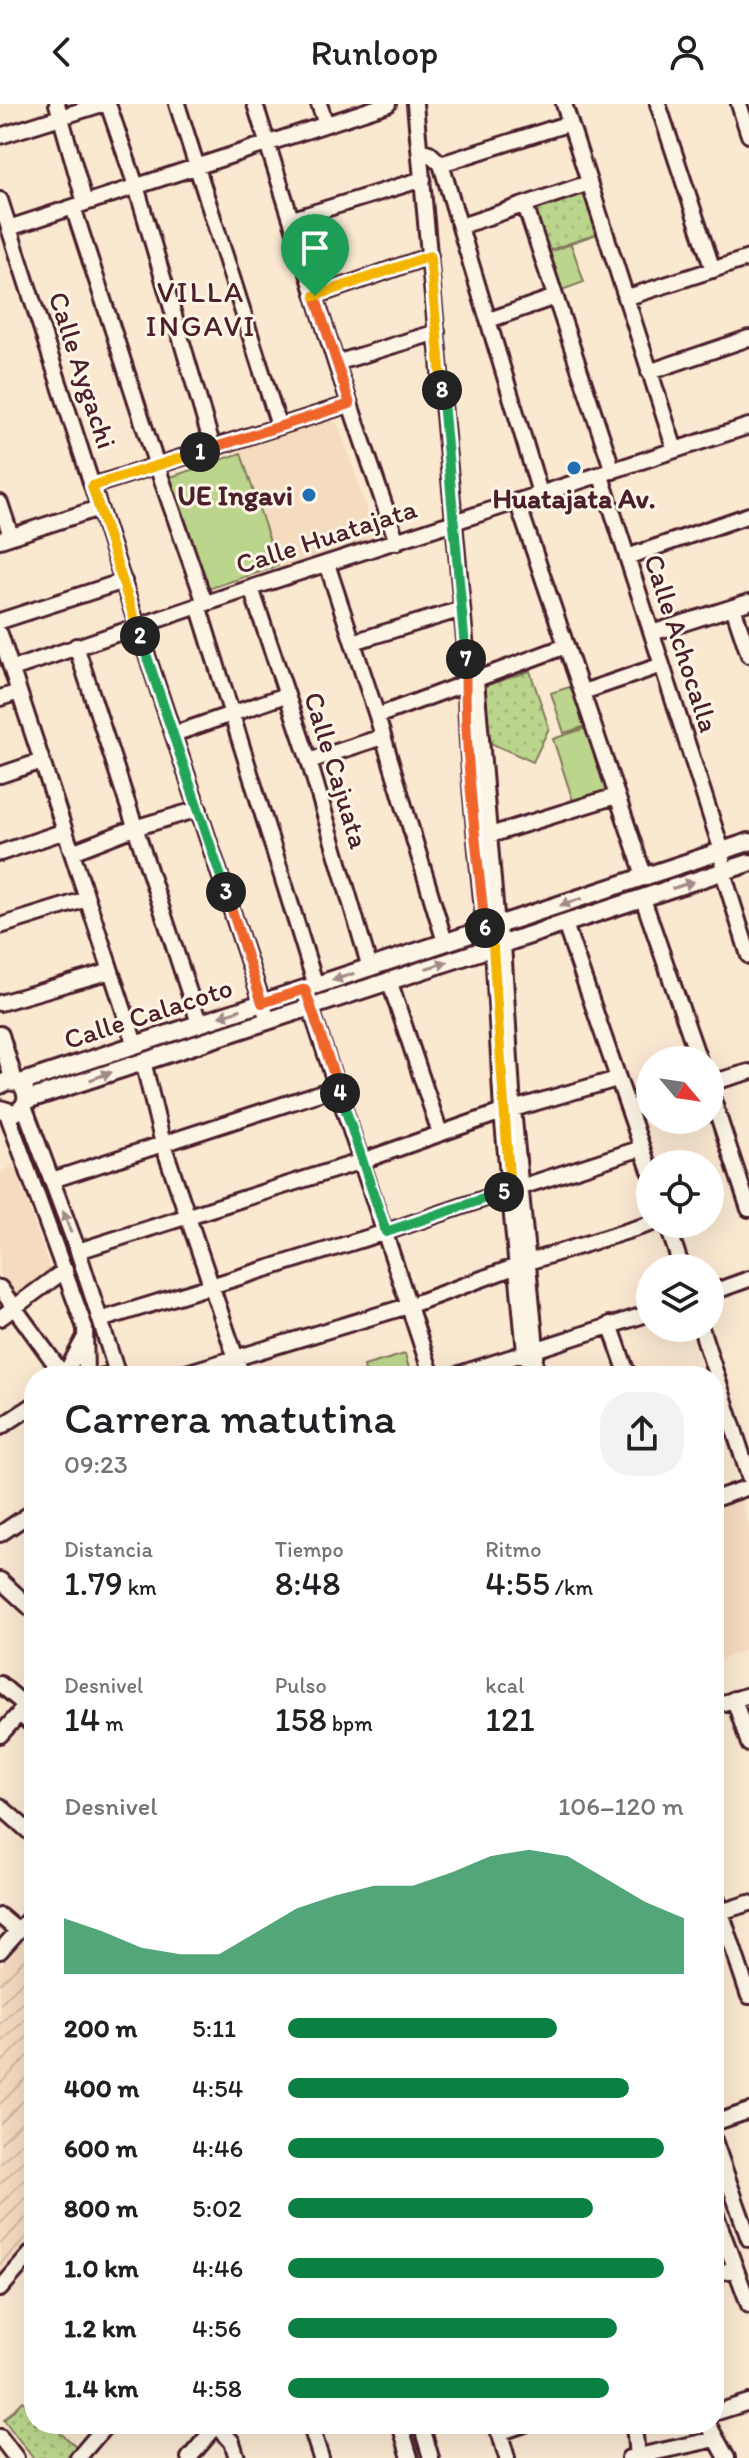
<!DOCTYPE html>
<html lang="es">
<meta charset="utf-8">
<style>
:root{--surface:#fff;--page:#f2f2f2;--text:#202124;--muted:#757577;--accent:#0b8043}
body{margin:0;font-family:Itim,sans-serif;background:var(--page);color:var(--text);height:100vh;display:flex;flex-direction:column;font-size:30px;white-space:nowrap}
*{box-sizing:border-box;margin:0}
p{font-size:26px;color:var(--muted)}
.icon{flex:none;width:44px;height:44px;fill:none;stroke:currentColor;stroke-width:2;stroke-linecap:round;stroke-linejoin:round}
.map{position:relative;flex:1;overflow:hidden}
.sheet{position:absolute;left:24px;top:1262px;width:700px;height:1068px;display:flex;flex-direction:column;background:var(--surface);border-radius:32px;box-shadow:0 8px 32px #0002}
.sheet>*{flex:none}
.needle{width:52px;rotate:119deg}
.controls{position:absolute;left:636px;top:942px;display:grid;gap:16px}
.controls a{display:grid;place-items:center;width:88px;height:88px;border-radius:50%;background:var(--surface);box-shadow:0 8px 32px #0002;font-size:40px}
.pin{position:absolute;display:grid;place-items:center;width:68px;height:68px;color:#fff;margin:-82px -34px;border-radius:50% 50% 50% 0;rotate:-45deg;box-shadow:0 0 8px #0007}
.pin .icon{rotate:45deg}
.km{position:absolute;width:40px;height:40px;margin:-20px;border-radius:50%;background:#222;color:#fff;font-size:22px;line-height:40px;text-align:center}
.round{display:grid;place-items:center;flex:none;width:84px;height:84px;border-radius:32px;background:var(--page)}
.headline{display:flex;align-items:center;justify-content:space-between;height:136px;padding:0 40px}
h1{font-size:44px;font-weight:600;line-height:60px}
.stats{display:grid;grid-template-columns:repeat(3,1fr);gap:12px;height:136px;padding:8px 40px}
.stats div{display:grid;align-content:center}
.stats b{font-size:34px;font-weight:600}
.stats small{font-size:22px;font-weight:400}
.stats p{font-size:22px}
.chart{height:224px;padding:16px 40px}
.chart p{display:flex;justify-content:space-between}
.chart svg{width:100%;height:144px;margin-top:8px;fill:var(--accent);opacity:.7}
ul{padding:0 40px;list-style:none;font-size:26px}
li{display:grid;grid-template-columns:128px 96px 1fr;align-items:center;height:60px}
li i{height:20px;border-radius:10px;background:var(--accent)}
header{display:flex;justify-content:space-between;align-items:center;height:104px;padding:0 40px;background:var(--surface);font-size:36px;font-weight:600}
.map>svg:first-child{display:block}
.built{fill:#f5dbc0}
.industrial{fill:url(#industrial-furrows)}
.grass{fill:url(#grass-dots);stroke:#827a5c;stroke-width:2}
.pitch{fill:#bbd58c;stroke:#827a5c;stroke-width:2}
.lines{fill:none;stroke-linecap:round;stroke-linejoin:round}
.minor-casing{stroke:#4a1f2b;stroke-width:20}
.major-casing{stroke:#4a1f2b;stroke-width:22}
.minor{stroke:#fcf5e5;stroke-width:14}
.major{stroke:#fcf5e5;stroke-width:16}
.oneway{fill:#a38a88}
.split-1-casing{stroke:#fff;stroke-width:16}
.split-2-casing{stroke:#fff;stroke-width:16}
.split-3-casing{stroke:#fff;stroke-width:16}
.split-4-casing{stroke:#fff;stroke-width:16}
.split-5-casing{stroke:#fff;stroke-width:16}
.split-6-casing{stroke:#fff;stroke-width:16}
.split-7-casing{stroke:#fff;stroke-width:16}
.split-8-casing{stroke:#fff;stroke-width:16}
.split-9-casing{stroke:#fff;stroke-width:16}
.split-1{stroke:#f0652b;stroke-width:10}
.split-2{stroke:#f5b400;stroke-width:10}
.split-3{stroke:#22a559;stroke-width:10}
.split-4{stroke:#f0652b;stroke-width:10}
.split-5{stroke:#22a559;stroke-width:10}
.split-6{stroke:#f5b400;stroke-width:10}
.split-7{stroke:#f0652b;stroke-width:10}
.split-8{stroke:#22a559;stroke-width:10}
.split-9{stroke:#f5b400;stroke-width:10}
.poi-dot{fill:#1f6fb2;stroke:#fcf5e5;stroke-width:3}
.labels{text-anchor:middle;stroke-width:6;stroke-linejoin:round;paint-order:stroke}
.street-label{font-size:28px;fill:#4a1f2b;stroke:#fcf5e5}
.poi-label{font-size:28px;font-weight:bold;fill:#4a1f2b;stroke:#fcf5e5;text-anchor:end}
.neighbourhood-label{font-size:30px;letter-spacing:2px;fill:#4a1f2b;stroke:#fcf5e5}
</style>
<header><svg class="icon" aria-label="back" viewBox="0 0 24 24"><path d="M15 5l-7 7 7 7"/></svg>Runloop<svg class="icon" aria-label="person" viewBox="0 0 24 24"><circle cx="12" cy="8" r="4"/><path d="M4 21q1-7 8-7t8 7"/></svg></header>
<div class="map">
<svg width="749" height="2354" viewBox="0 0 749 2354">
<defs>
<pattern id="industrial-furrows" width="10" height="10" patternUnits="userSpaceOnUse" patternTransform="scale(2)"><rect width="10" height="10" fill="#f5dbc0"/><path d="M-1 1l2-2M0 10L10 0M9 11l2-2" fill="none" stroke="#d4bca5"/></pattern>
<pattern id="grass-dots" width="8" height="8" patternUnits="userSpaceOnUse" patternTransform="scale(2)"><rect width="8" height="8" fill="#bbd58c"/><path d="M2 2h.1M6 6h.1" fill="none" stroke="#a2b679" stroke-width="1.8" stroke-linecap="round"/></pattern>
</defs>
<rect width="100%" height="100%" fill="#fae8d1"/>
<filter id="ink" filterUnits="userSpaceOnUse"><feTurbulence type="fractalNoise" baseFrequency=".0125" numOctaves="2"/><feDisplacementMap in="SourceGraphic" scale="16" xChannelSelector="R" yChannelSelector="G"/><feConvolveMatrix kernelMatrix="1 2 1 2 8 2 1 2 1" color-interpolation-filters="sRGB"/></filter>
<g filter="url(#ink)">
<path class="built" d="M330,316L338,320L376,432L372,439L282,468L241,345Z
M14,1060L51,1169L17,1194L0,1170V1070Z
M737,1396L741,1397L749,1422V1545L714,1557V1403Z"/>
<path class="industrial" d="M34,1826V2133L0,2172V1863Z"/>
<path class="grass" d="M585,85L600,129L544,148L530,104Z
M530,567L549,624L533,658L488,638L485,582Z
M22,2297L34,2307V2320H49L76,2342L66,2354H33L4,2316Z"/>
<path class="pitch" d="M571,140L584,178L562,186L549,148Z
M241,349L278,462L205,486L168,374Z
M576,581L589,621L564,629L551,589Z
M589,623L609,686L573,697L553,635Z
M405,1250L411,1272H366L364,1262Z"/>
<g class="lines">
<g class="minor-casing">
<path id="minor" d="M57,0L85,99
M108,0L136,82L213,344
M177,0L279,322
M255,0L336,259L397,438
M319,0L326,20
M415,0L466,546C464,639 476,733 485,826L493,843L502,1008L525,1248L534,1270
M564,0L675,346
M658,0L713,166
M739,0L749,31
M0,32L102,0
M420,46L429,49L441,60L540,389
M441,60L570,19
M0,96L138,524L268,916
M525,101L613,367
M73,103L157,362L205,499
M293,115L423,75
M461,122L589,79
M9,124L388,0
M315,192L430,152
M625,194L749,154
M489,216L555,193
M336,259L437,228
M649,268L749,234
M601,372L722,747L723,768L749,852
M92,382L350,300
M517,397L645,774
M0,399L11,432
M0,436L99,404
M627,453L749,411
M327,460L377,612L445,838
M251,484L309,657L370,864
M198,501L316,882
M733,503L749,551
M0,517L124,477
M652,529L749,498
M0,530L135,940
M353,538L462,505
M76,542L199,919
M470,558L476,576L497,823L503,840L513,1005L536,1244L534,1264
M12,565L251,484L749,322
M583,588L662,561
M0,594L19,588
M377,612L566,542
M174,630L286,591
M309,657L382,633
M0,671L42,657
M487,732L616,692
M72,748L134,724L199,705
M0,749L65,727
M643,795L699,956
M565,820L650,1067
M0,822L87,795
M389,876L440,1029
M307,893L432,1272
M0,899L111,867
M143,957L163,1040L242,1272
M710,979L749,968
M710,987L749,1105
M24,1002L78,1147L118,1272
M513,1005L617,975
M629,1006L650,999
M7,1009L85,1224L86,1272
M52,1076L338,983
M521,1083L642,1044
M667,1120L682,1164
M78,1147L362,1057L502,1008
M528,1158L650,1120
M0,1184L64,1272
M710,1189L749,1175
M0,1214L65,1166
M100,1216L386,1128L510,1086
M610,1220L628,1272
M701,1224L749,1372
M64,1272L85,1233
M103,1272H104
M176,1272L408,1202L517,1162
M453,1272L650,1209
M0,1323L34,1301
M714,1395L749,1383
M0,1430L34,1407
M0,1476L34,1507
M0,1580L26,1602
M734,1595L749,1640
M714,1602L749,1591
M19,1609L34,1623
M0,1631L34,1593
M0,1702L34,1732
M714,1787L749,1892
M714,1810L749,1799
M0,1812L18,1827
M0,1847L34,1809
M714,2019L749,2007
M714,2036L749,2135
M714,2106L749,2201
M714,2170L735,2165
M0,2185L34,2146
M714,2309L749,2298
M216,2320L232,2338L237,2354
M310,2320L321,2354
M400,2320L410,2354
M421,2320L431,2354
M497,2320L507,2354
M634,2320L637,2354
M708,2320L727,2354
M499,2329L525,2320
M0,2333L16,2354
M78,2354L107,2320
M189,2354L218,2320
M629,2354L716,2335"/>
</g>
<g class="major-casing">
<path id="major" d="M0,931L14,977
M20,979L749,738
M0,981L7,977L20,979C30,990 28,1003 14,1009L0,1005
M27,996L749,759"/>
</g>
<use href="#minor" class="minor"/>
<use href="#major" class="major"/>
</g>
<defs><path id="oneway-solid" d="M-6-.8H1V-3.2L6.5 0L1 3.2V.8H-6Z" transform="scale(2)"/></defs>
<g class="oneway">
<use href="#oneway-solid" transform="translate(683 781) rotate(-18)"/>
<use href="#oneway-solid" transform="translate(571 798) rotate(162)"/>
<use href="#oneway-solid" transform="translate(437 861) rotate(-17)"/>
<use href="#oneway-solid" transform="translate(343 873) rotate(162)"/>
<use href="#oneway-solid" transform="translate(230 909) rotate(162)"/>
<use href="#oneway-solid" transform="translate(101 972) rotate(-19)"/>
<use href="#oneway-solid" transform="translate(67 1118) rotate(-110)"/>
</g>
</g>
<g class="lines" filter="url(#ink)">
<g class="split-1-casing">
<path id="split-1" d="M200,348L350,300L315,192"/>
</g>
<g class="split-2-casing">
<path id="split-2" d="M140,532L92,382L200,348"/>
</g>
<g class="split-3-casing">
<path id="split-3" d="M140,532L226,788"/>
</g>
<g class="split-4-casing">
<path id="split-4" d="M226,788L262,899L305,885L340,989"/>
</g>
<g class="split-5-casing">
<path id="split-5" d="M340,989L386,1128L504,1088"/>
</g>
<g class="split-6-casing">
<path id="split-6" d="M485,824L493,843L510,1086L504,1088"/>
</g>
<g class="split-7-casing">
<path id="split-7" d="M466,555C463,644 476,736 485,824"/>
</g>
<g class="split-8-casing">
<path id="split-8" d="M442,286L466,555"/>
</g>
<g class="split-9-casing">
<path id="split-9" d="M315,192L430,152L442,286"/>
</g>
<use href="#split-1" class="split-1"/>
<use href="#split-2" class="split-2"/>
<use href="#split-3" class="split-3"/>
<use href="#split-4" class="split-4"/>
<use href="#split-5" class="split-5"/>
<use href="#split-6" class="split-6"/>
<use href="#split-7" class="split-7"/>
<use href="#split-8" class="split-8"/>
<use href="#split-9" class="split-9"/>
</g>
<g class="poi-dot">
<circle cx="574" cy="364" r="8"/>
<circle cx="309" cy="391" r="8"/>
</g>
<g class="labels">
<g class="street-label">
<text transform="translate(83 266) rotate(72)" y="10">Calle Aygachi</text>
<text transform="translate(326 432) rotate(-18)" y="10">Calle Huatajata</text>
<text transform="translate(682 539) rotate(72)" y="10">Calle Achocalla</text>
<text transform="translate(337 666) rotate(73)" y="10">Calle Cajuata</text>
<text transform="translate(148 909) rotate(-18)" y="10">Calle Calacoto</text>
</g>
<g class="poi-label">
<text x="293" y="401">UE Ingavi</text>
<text x="574" y="404" text-anchor="middle">Huatajata Av.</text>
</g>
<g class="neighbourhood-label">
<text x="201" y="198">VILLA<tspan x="201" dy="34">INGAVI</tspan></text>
</g>
</g>
</svg>
<div class="controls">
<a><svg class="needle" viewBox="-14 -14 28 28"><path d="M0-13l5 13h-10z" fill="#e53935"/><path d="M0 13l5-13h-10z" fill="#757577"/></svg></a>
<a><svg class="icon" aria-label="locate" viewBox="0 0 24 24"><circle cx="12" cy="12" r="6"/><path d="M12 2v4M12 18v4M2 12h4M18 12h4"/></svg></a>
<a><svg class="icon" aria-label="layers" viewBox="0 0 24 24"><path d="M12 4l9 5-9 5-9-5zM3 14l9 5 9-5"/></svg></a>
</div>
<div class="pin" style="left:315px;top:192px;background:#1e9e55"><svg class="icon" aria-label="arrive" viewBox="0 0 24 24"><path d="M6 21V4h12l-3 4 3 4H6"/></svg></div>
<b class="km" style="left:200px;top:348px">1</b>
<b class="km" style="left:140px;top:532px">2</b>
<b class="km" style="left:226px;top:788px">3</b>
<b class="km" style="left:340px;top:989px">4</b>
<b class="km" style="left:504px;top:1088px">5</b>
<b class="km" style="left:485px;top:824px">6</b>
<b class="km" style="left:466px;top:555px">7</b>
<b class="km" style="left:442px;top:286px">8</b>
<section class="sheet">
<div class="headline"><div><h1>Carrera matutina</h1><p>09:23</p></div><a class="round"><svg class="icon" aria-label="share" viewBox="0 0 24 24"><path d="M12 15V3M7 8l5-5 5 5M5 13v7h14v-7"/></svg></a></div>
<div class="stats">
<div><p>Distancia</p><b>1.79<small> km</small></b></div>
<div><p>Tiempo</p><b>8:48</b></div>
<div><p>Ritmo</p><b>4:55<small> /km</small></b></div>
</div>
<div class="stats">
<div><p>Desnivel</p><b>14<small> m</small></b></div>
<div><p>Pulso</p><b>158<small> bpm</small></b></div>
<div><p>kcal</p><b>121</b></div>
</div>
<div class="chart"><p><span>Desnivel</span>106–120 m</p>
<svg viewBox="0 0 160 44" preserveAspectRatio="none"><path d="M0 44V27L10 31L20 36L30 38L40 38L50 31L60 24L70 20L80 17L90 17L100 13L110 8L120 6L130 8L140 15L150 22L160 27V44z"/></svg>
</div>
<ul>
<li><b>200 m</b>5:11<i style="width:68%"></i></li>
<li><b>400 m</b>4:54<i style="width:86%"></i></li>
<li><b>600 m</b>4:46<i style="width:95%"></i></li>
<li><b>800 m</b>5:02<i style="width:77%"></i></li>
<li><b>1.0 km</b>4:46<i style="width:95%"></i></li>
<li><b>1.2 km</b>4:56<i style="width:83%"></i></li>
<li><b>1.4 km</b>4:58<i style="width:81%"></i></li>
</ul>
</section>
</div>
